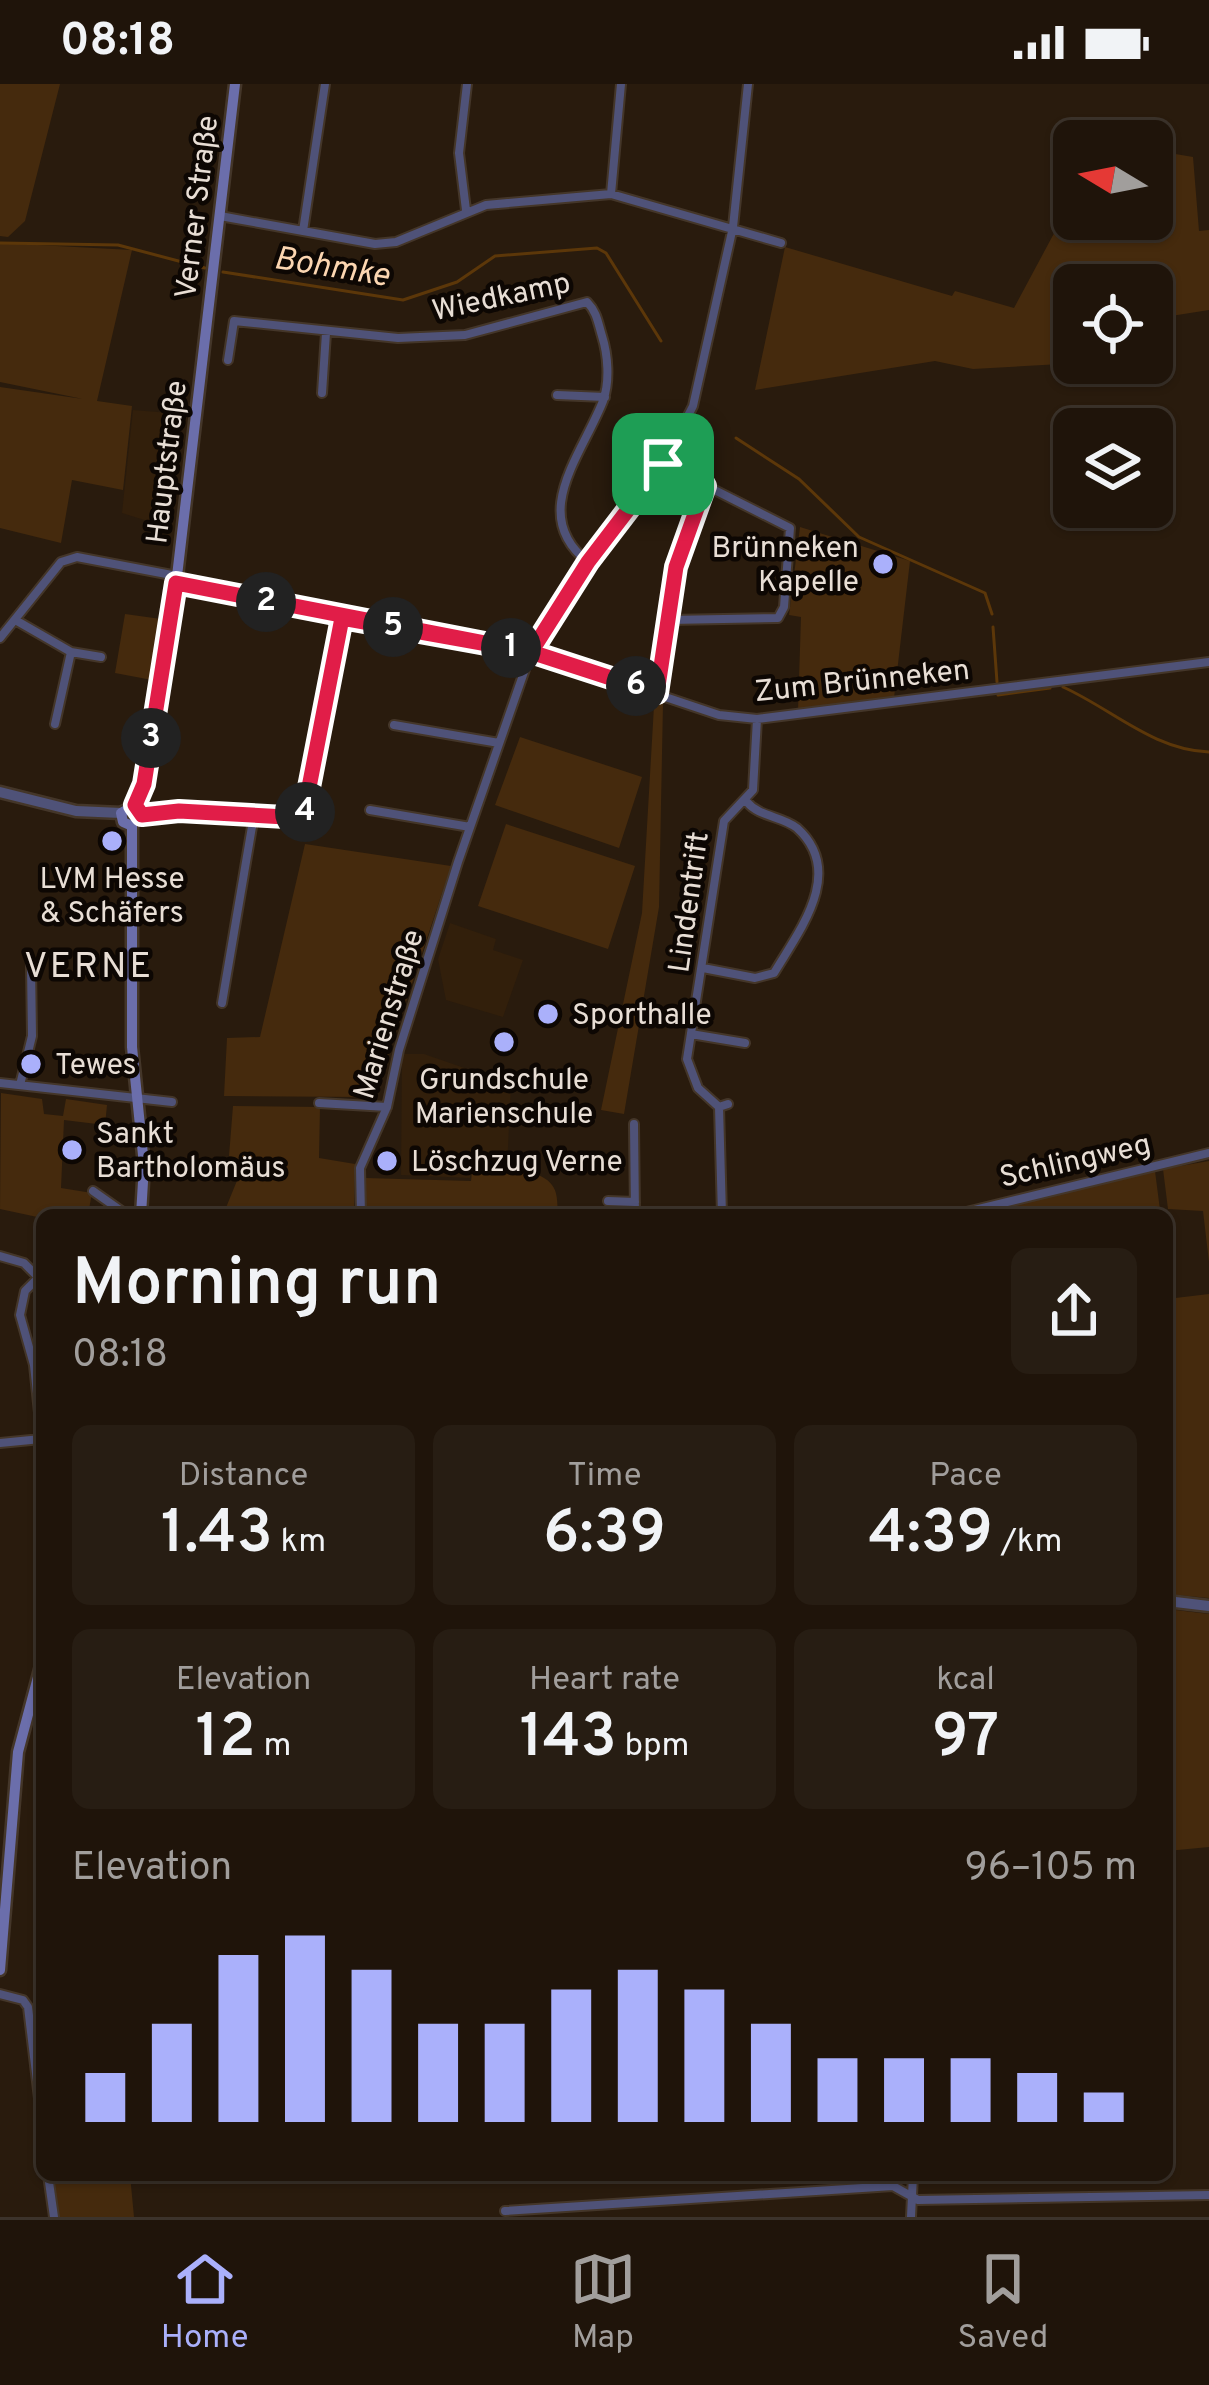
<!DOCTYPE html>
<meta charset="utf-8">
<style>
:root{--surface:#1f140a;--page:#271d13;--text:#f1f3f6;--muted:#a19e9c;--line:#3c332b;--accent:#aab0fb}
body{margin:0;font-family:Overpass,sans-serif;background:var(--page);color:var(--text);height:100vh;display:flex;flex-direction:column;font-size:45px;white-space:nowrap}
*{box-sizing:border-box;margin:0}
p{font-size:39px;color:var(--muted)}
.icon{flex:none;width:66px;height:66px;fill:none;stroke:currentColor;stroke-width:2;stroke-linecap:round;stroke-linejoin:round}
.map{position:relative;flex:1;overflow:hidden}
.details{position:absolute;left:36px;top:1125px;width:1137px;height:972px;display:flex;flex-direction:column;background:var(--surface);border-radius:18px;box-shadow:0 3px 9px #0004,0 0 0 3px var(--line)}
.details>*{flex:none}
.needle{width:78px;rotate:280deg}
.buttons{position:absolute;left:1053px;top:36px;display:grid;gap:24px}
.buttons a{display:grid;place-items:center;width:120px;height:120px;border-radius:18px;background:var(--surface);box-shadow:0 3px 9px #0004,0 0 0 3px var(--line);font-size:60px}
.pin{position:absolute;display:grid;place-items:center;width:102px;height:102px;color:#fff;margin:-51px;border-radius:24px;box-shadow:0 6px 18px #0006}
.km{position:absolute;width:60px;height:60px;margin:-30px;border-radius:50%;background:#222;color:#fff;font-size:33px;line-height:60px;text-align:center}
.round{display:grid;place-items:center;flex:none;width:126px;height:126px;border-radius:18px;background:var(--page)}
.head{display:flex;align-items:center;justify-content:space-between;height:204px;padding:0 36px}
h1{font-size:66px;font-weight:600;line-height:90px}
.stats{display:grid;grid-template-columns:repeat(3,1fr);gap:18px;height:204px;padding:12px 36px}
.stats div{display:grid;align-content:center;border-radius:18px;background:var(--page);text-align:center}
.stats b{font-size:60px;font-weight:600}
.stats small{font-size:33px;font-weight:400}
.stats p{font-size:33px}
.chart{height:336px;padding:24px 36px}
.chart p{display:flex;justify-content:space-between}
.chart svg{width:100%;height:216px;margin-top:12px;stroke:var(--accent);stroke-width:6}
.status{display:flex;justify-content:space-between;align-items:center;height:84px;padding:0 60px;background:var(--surface);direction:ltr}
.status svg{height:33px;fill:currentColor}
.tab-bar{display:flex;justify-content:space-around;align-items:center;height:168px;border-top:3px solid var(--line);background:var(--surface);font-size:33px;color:var(--muted)}
.tab-bar a{display:grid;justify-items:center;gap:6px}
.tab-bar .current{color:var(--accent)}
.map>svg:first-child{display:block}
.built{fill:#321f0b}
.green{fill:#452a0d}
.lines{fill:none;stroke-linecap:round;stroke-linejoin:round}
.stream{stroke:#5c3709;stroke-width:3}
.minor-casing{stroke:#443629;stroke-width:12}
.tertiary-casing{stroke:#443629;stroke-width:15}
.secondary-casing{stroke:#443629;stroke-width:15}
.minor{stroke:#4f5278;stroke-width:8}
.tertiary{stroke:#4f5278;stroke-width:10}
.secondary{stroke:#6b6eab;stroke-width:10}
.route-casing{stroke:#fff;stroke-width:24}
.route{stroke:#e11d48;stroke-width:15}
.poi-dot{fill:#aab0fb;stroke:#0d0703;stroke-width:4.5}
.labels{text-anchor:middle;stroke-width:9;stroke-linejoin:round;paint-order:stroke}
.street-label{font-size:30px;fill:#e8ded5;stroke:#0d0703}
.poi-label{font-size:30px;fill:#e8ded5;stroke:#0d0703;text-anchor:start}
.water-label{font-size:33px;font-style:italic;fill:#fcd6b1;stroke:#0d0703}
.quarter-label{font-size:36px;letter-spacing:3px;fill:#e8ded5;stroke:#0d0703}
</style>
<div class="status"><b>08:18</b><svg viewBox="0 0 49 12"><path d="M0 12V9h3v3zM5 12V6h3v6zM10 12V3h3v9zM15 12V0h3v12zM26 1h20v11H26zM47 4h2v5h-2z"/></svg></div>
<div class="map">
<svg width="1209" height="2133" viewBox="0 0 1209 2133">
<rect width="100%" height="100%" fill="#291b0d"/>
<path class="built" d="M133,326L182,330L170,444L122,429Z
M450,839L496,855L493,866L523,876L503,933L446,916L438,875Z
M402,970H424L511,1000L507,1084H471L470,1094L401,1091Z"/>
<path class="green" d="M0,0H60L25,137L8,153L0,152Z
M1152,66L1193,73L1199,147L1209,146V226L1152,235V201H1074V279H1079L973,285L935,277L755,306L785,163L952,212L955,207L1014,224L1074,112V135H1152Z
M0,159L132,166L97,317L132,322L123,406L72,396L61,459L0,444V303L83,315L0,298Z
M800,443L910,477L894,614L798,627L801,533L789,531Z
M125,530L161,535L152,596L115,589Z
M663,619L659,823L624,1030L601,1026L642,829L654,622Z
M520,653L642,693L619,764L495,721Z
M506,740L635,782L608,865L478,822Z
M305,760L451,782L377,1005L365,1013L224,1012L227,954L260,953Z
M1,1009L42,1015L44,1030L63,1032L66,1015L107,1021L105,1041L64,1036L61,1104L92,1109L89,1125L49,1126L42,1134L0,1125Z
M233,1022L320,1023L319,1074L355,1080L354,1131H223L245,1077L229,1072Z
M1209,1077V1178L1203,1127L1168,1125L1163,1085Z
M518,1083C548,1094 560,1097 557,1131H365V1094L471,1097L472,1088Z
M1155,1087L1160,1126L980,1131V1129Z
M1209,1210V1514L1167,1510V1215Z
M1167,1525L1209,1530V1763L1167,1767Z
M53,2091H130L134,2133H57Z"/>
<g class="lines">
<path class="stream" d="M0,159L118,161L205,184
M223,188L403,216L457,198L495,172L597,164L606,169L661,257
M736,354L799,395L859,453L985,509L992,530
M993,543L997,598
M1063,603C1112,625 1153,666 1209,668
M998,611L1050,604"/>
<g class="minor-casing">
<path id="minor" d="M611,110L621,0
M466,126L459,69L467,0
M220,132L375,160L396,158L486,121L611,110L781,159
M303,147L325,0
M228,276L234,237L398,254L465,251L587,218C597,228 598,239 602,252C608,271 610,298 603,317C582,371 528,431 588,478
M322,309L326,249
M557,311L605,313
M176,499L531,568L719,631L757,635L1209,578
M669,536L676,483L705,402
M17,537L71,568L55,640
M0,554L61,478L77,473L177,492
M71,568L101,573
M657,609L669,536L778,534L784,523L790,444L663,380
M394,641L499,659
M370,726L470,743
M142,731L179,727L303,734L342,534
M703,884L755,894L774,889C799,847 846,788 797,744C782,732 759,733 747,718
M222,919L254,731
M691,950L745,959
M0,999L172,1018
M20,1001L32,952L31,881
M319,1019L387,1023
M728,1020L719,1023L698,1004L687,975L724,737L753,706L757,635
M719,1023L722,1131
M634,1040L635,1131
M93,1107L127,1131
M608,1117L635,1118
M361,1131L360,1084L387,1023L399,966L458,778L531,568L588,478L663,380L693,322L733,143L748,0
M954,1131L1209,1069
M0,1172L24,1179L36,1191
M42,1190L25,1207L20,1231L34,1281L42,1357
M0,1359L41,1355
M0,1910L23,1916L28,1923L42,2039
M48,2091L54,2133
M505,2127L893,2102L918,2116L1209,2111
M911,2133L913,2091"/>
</g>
<g class="tertiary-casing">
<path id="tertiary" d="M0,708L76,727L121,729
M1167,1517L1209,1522"/>
</g>
<g class="secondary-casing">
<path id="secondary" d="M135,721L144,700L177,492L235,0
M132,742V963L144,1081L141,1131
M132,742L123,738L121,729L135,721
M0,1886L18,1668L42,1578"/>
</g>
<use href="#minor" class="minor"/>
<use href="#tertiary" class="tertiary"/>
<use href="#secondary" class="secondary"/>
</g>
<g class="lines">
<g class="route-casing">
<path id="route" d="M663,380L588,478L531,568L176,499L144,700L135,721L142,731L179,727L303,734L342,534L531,568L657,609L676,483L705,402L663,380"/>
</g>
<use href="#route" class="route"/>
</g>
<g class="poi-dot">
<circle cx="883" cy="480" r="12"/>
<circle cx="112" cy="757" r="12"/>
<circle cx="548" cy="930" r="12"/>
<circle cx="504" cy="958" r="12"/>
<circle cx="31" cy="980" r="12"/>
<circle cx="72" cy="1066" r="12"/>
<circle cx="387" cy="1077" r="12"/>
</g>
<g class="labels">
<g class="street-label">
<text transform="translate(196 123) rotate(-83)" y="10">Verner Straße</text>
<text transform="translate(501 212) rotate(-12)" y="10">Wiedkamp</text>
<text transform="translate(166 378) rotate(-83)" y="10">Hauptstraße</text>
<text transform="translate(862 596) rotate(-6)" y="10">Zum Brünneken</text>
<text transform="translate(688 818) rotate(-82)" y="10">Lindentrift</text>
<text transform="translate(388 930) rotate(-73)" y="10">Marienstraße</text>
<text transform="translate(1075 1076) rotate(-13)" y="10">Schlingweg</text>
</g>
<g class="poi-label">
<text x="859" y="473" text-anchor="end">Brünneken<tspan x="859" dy="34">Kapelle</tspan></text>
<text x="112" y="804" text-anchor="middle">LVM Hesse<tspan x="112" dy="34">&amp; Schäfers</tspan></text>
<text x="572" y="940">Sporthalle</text>
<text x="55" y="990">Tewes</text>
<text x="504" y="1005" text-anchor="middle">Grundschule<tspan x="504" dy="34">Marienschule</tspan></text>
<text x="96" y="1059">Sankt<tspan x="96" dy="34">Bartholomäus</tspan></text>
<text x="411" y="1087">Löschzug Verne</text>
</g>
<g class="water-label">
<text transform="translate(332 181) rotate(9)" y="12">Bohmke</text>
</g>
<g class="quarter-label">
<text x="89" y="893">VERNE</text>
</g>
</g>
</svg>
<div class="buttons">
<a><svg class="needle" viewBox="-14 -14 28 28"><path d="M0-13l5 13h-10z" fill="#e53935"/><path d="M0 13l5-13h-10z" fill="#a19e9c"/></svg></a>
<a><svg class="icon" aria-label="locate" viewBox="0 0 24 24"><circle cx="12" cy="12" r="6"/><path d="M12 2v4M12 18v4M2 12h4M18 12h4"/></svg></a>
<a><svg class="icon" aria-label="layers" viewBox="0 0 24 24"><path d="M12 4l9 5-9 5-9-5zM3 14l9 5 9-5"/></svg></a>
</div>
<div class="pin" style="left:663px;top:380px;background:#1e9e55"><svg class="icon" aria-label="arrive" viewBox="0 0 24 24"><path d="M6 21V4h12l-3 4 3 4H6"/></svg></div>
<b class="km" style="left:511px;top:564px">1</b>
<b class="km" style="left:266px;top:518px">2</b>
<b class="km" style="left:151px;top:654px">3</b>
<b class="km" style="left:305px;top:728px">4</b>
<b class="km" style="left:393px;top:543px">5</b>
<b class="km" style="left:636px;top:602px">6</b>
<section class="details">
<div class="head"><div><h1>Morning run</h1><p>08:18</p></div><a class="round"><svg class="icon" aria-label="share" viewBox="0 0 24 24"><path d="M12 15V3M7 8l5-5 5 5M5 13v7h14v-7"/></svg></a></div>
<div class="stats">
<div><p>Distance</p><b>1.43<small> km</small></b></div>
<div><p>Time</p><b>6:39</b></div>
<div><p>Pace</p><b>4:39<small> /km</small></b></div>
</div>
<div class="stats">
<div><p>Elevation</p><b>12<small> m</small></b></div>
<div><p>Heart rate</p><b>143<small> bpm</small></b></div>
<div><p>kcal</p><b>97</b></div>
</div>
<div class="chart"><p><span>Elevation</span>96–105 m</p>
<svg viewBox="0 0 160 44" preserveAspectRatio="none"><path d="M5 44V34M15 44V24M25 44V10M35 44V6M45 44V13M55 44V24M65 44V24M75 44V17M85 44V13M95 44V17M105 44V24M115 44V31M125 44V31M135 44V31M145 44V34M155 44V38"/></svg>
</div>
</section>
</div>
<nav class="tab-bar">
<a class="current"><svg class="icon" aria-label="home" viewBox="0 0 24 24"><path d="M3 11l9-7 9 7M6 9v11h12V9"/></svg>Home</a>
<a><svg class="icon" aria-label="map" viewBox="0 0 24 24"><path d="M3 6l6-2 6 2 6-2v14l-6 2-6-2-6 2zM9 4v14M15 6v14"/></svg>Map</a>
<a><svg class="icon" aria-label="saved" viewBox="0 0 24 24"><path d="M7 4h10v16l-5-4-5 4z"/></svg>Saved</a>
</nav>
